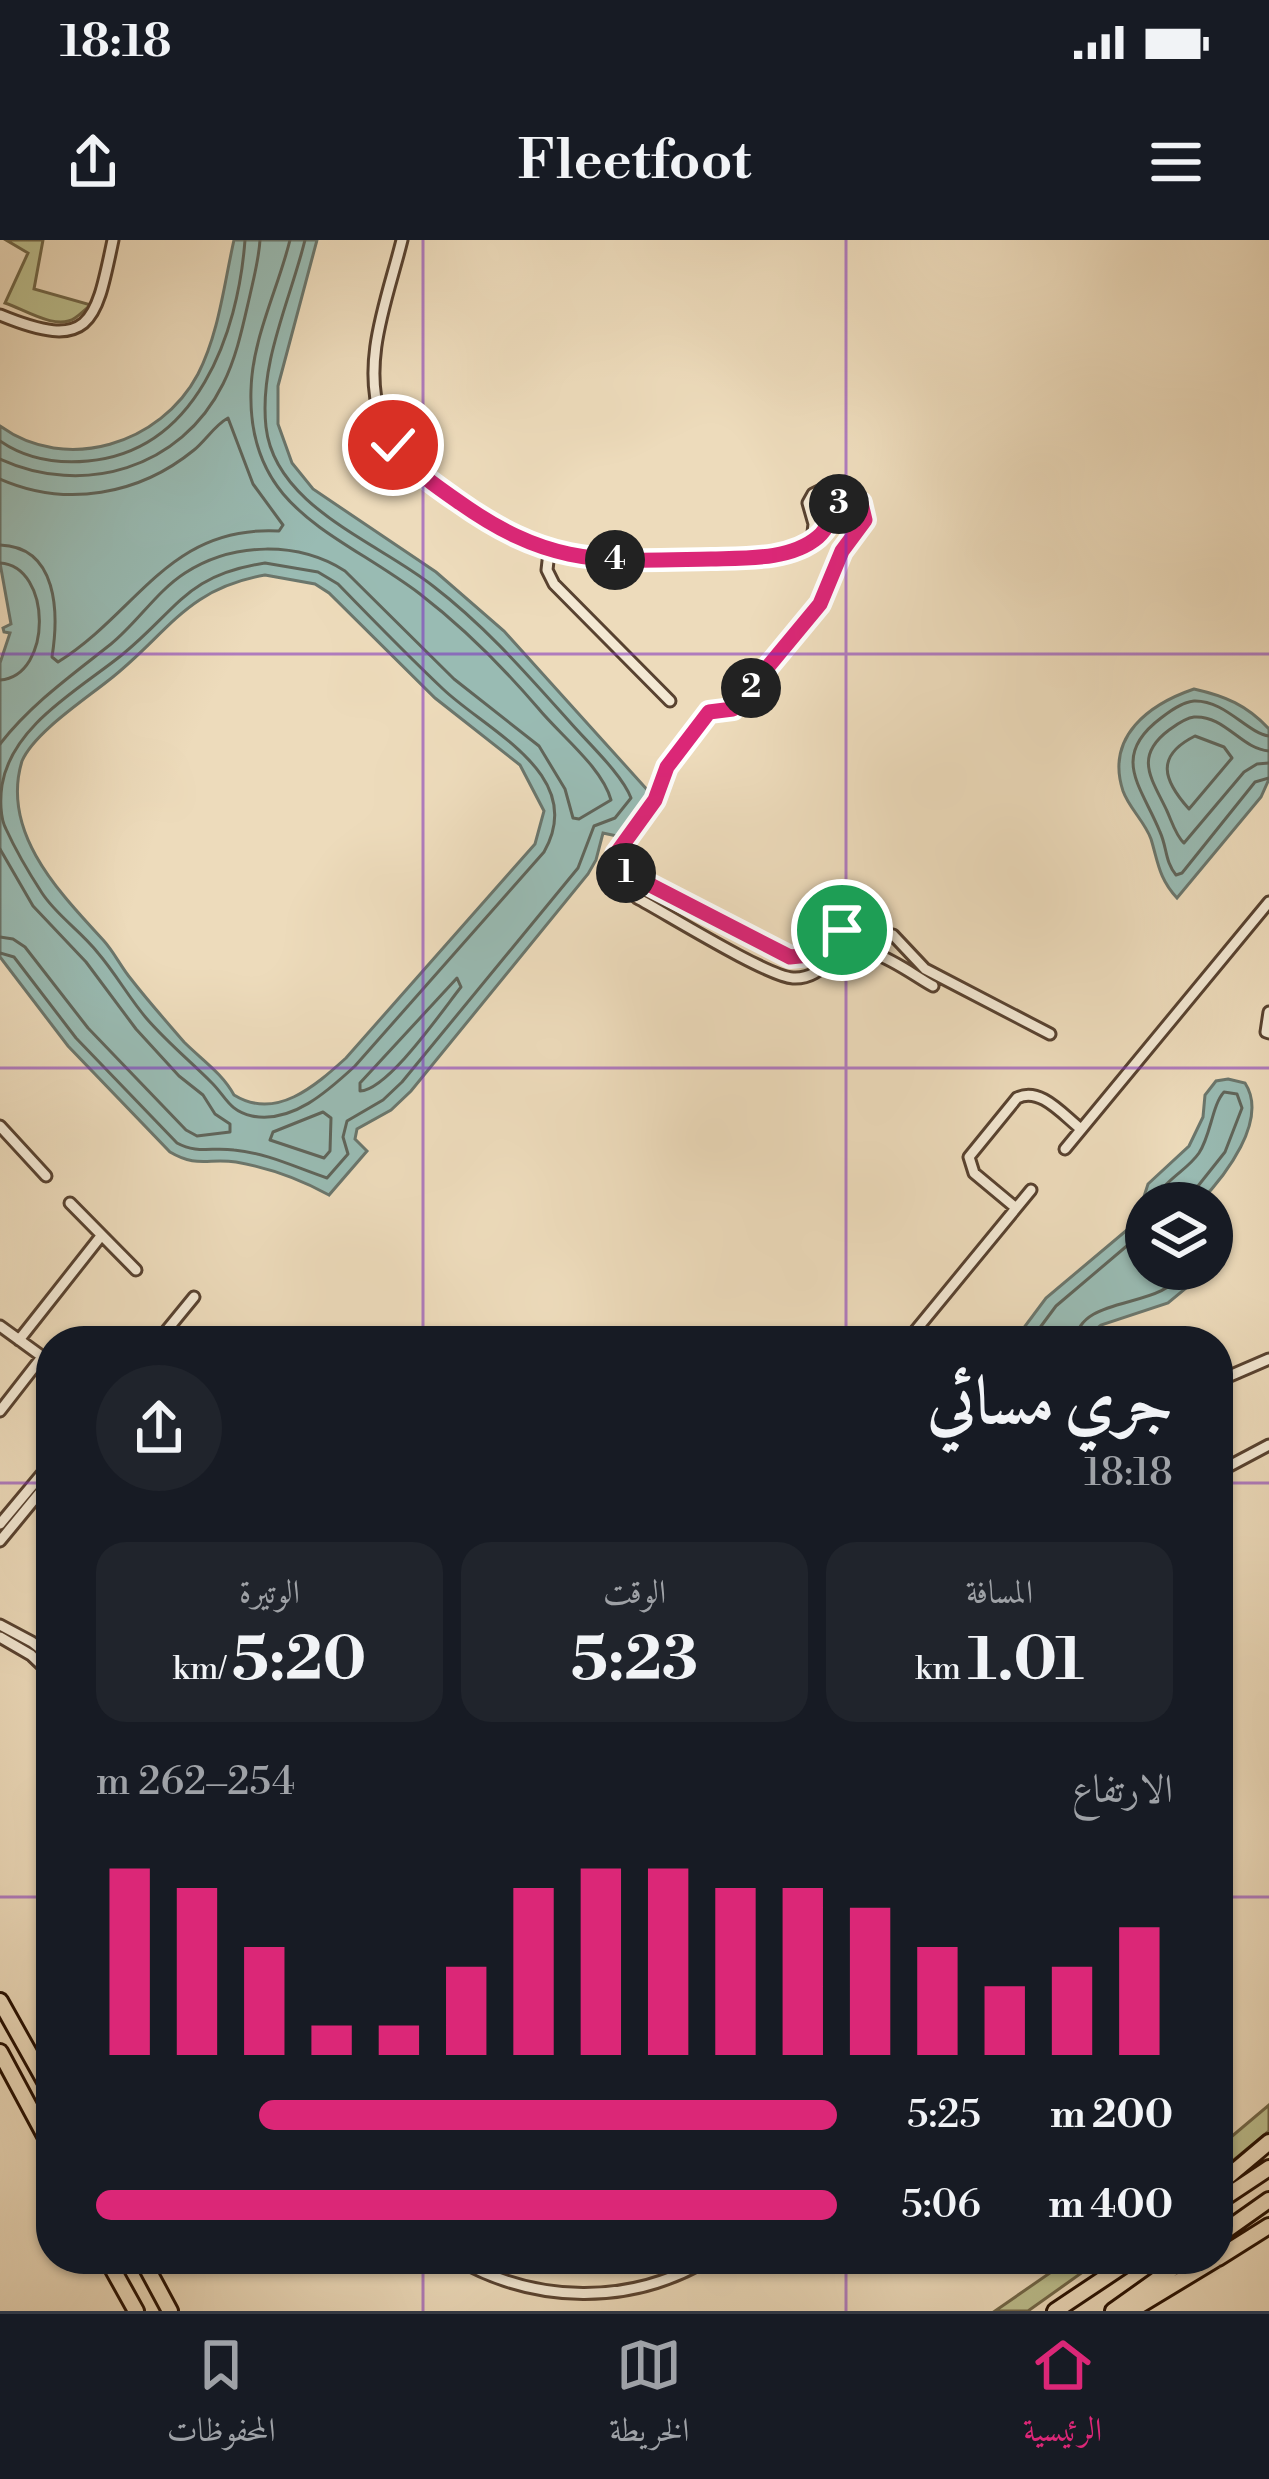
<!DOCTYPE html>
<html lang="ar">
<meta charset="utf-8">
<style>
:root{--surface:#171b24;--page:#20242c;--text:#f1f3f6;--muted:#9ea1a6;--line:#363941;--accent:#db2777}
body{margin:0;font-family:"Libre Bodoni",Amiri,serif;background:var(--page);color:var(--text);direction:rtl;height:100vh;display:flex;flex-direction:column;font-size:45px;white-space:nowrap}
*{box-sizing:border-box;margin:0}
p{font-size:39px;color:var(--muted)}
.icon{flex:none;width:66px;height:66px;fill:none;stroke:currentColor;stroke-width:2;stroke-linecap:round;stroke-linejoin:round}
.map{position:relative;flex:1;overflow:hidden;direction:ltr}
.sheet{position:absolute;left:36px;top:1086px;width:1197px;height:948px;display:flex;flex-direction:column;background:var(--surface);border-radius:48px;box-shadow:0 3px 9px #0004;direction:rtl}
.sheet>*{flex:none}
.controls{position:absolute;left:1125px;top:942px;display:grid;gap:24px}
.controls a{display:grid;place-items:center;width:108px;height:108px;border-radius:50%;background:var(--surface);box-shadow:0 3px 9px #0004;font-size:60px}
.pin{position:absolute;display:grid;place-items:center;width:102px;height:102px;color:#fff;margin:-51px;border:6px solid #fff;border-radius:50%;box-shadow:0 3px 12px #0007}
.km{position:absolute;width:60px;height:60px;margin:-30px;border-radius:50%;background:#222;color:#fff;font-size:33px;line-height:60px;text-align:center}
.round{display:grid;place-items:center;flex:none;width:126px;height:126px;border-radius:63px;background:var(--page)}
.headline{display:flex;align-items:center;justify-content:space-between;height:204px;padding:0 60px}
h1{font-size:66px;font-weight:700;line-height:90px}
.stats{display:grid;grid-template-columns:repeat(3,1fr);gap:18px;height:204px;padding:12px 60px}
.stats div{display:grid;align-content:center;border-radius:30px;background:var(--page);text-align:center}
.stats b{font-size:60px;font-weight:700}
.stats small{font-size:33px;font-weight:400}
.stats p{font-size:33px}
.chart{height:336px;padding:24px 60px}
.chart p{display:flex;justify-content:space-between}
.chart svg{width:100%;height:216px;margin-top:12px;stroke:var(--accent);stroke-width:6}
ul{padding:0 60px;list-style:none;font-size:39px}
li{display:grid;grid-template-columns:192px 144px 1fr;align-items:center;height:90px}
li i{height:30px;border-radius:15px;background:var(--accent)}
.status{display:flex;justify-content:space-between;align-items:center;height:84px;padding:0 60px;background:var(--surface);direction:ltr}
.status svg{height:33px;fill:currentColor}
header{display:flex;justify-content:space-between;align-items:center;height:156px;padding:0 60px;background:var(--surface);font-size:54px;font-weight:700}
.tabs{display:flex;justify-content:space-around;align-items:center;height:168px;border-top:3px solid var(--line);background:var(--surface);font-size:33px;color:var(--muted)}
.tabs a{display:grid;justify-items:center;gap:6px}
.tabs .selected{color:var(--accent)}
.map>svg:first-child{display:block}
.garden{fill:#bcbf8e;stroke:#716748;stroke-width:3}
.water{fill:#99bbb3;stroke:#6b766c;stroke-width:3;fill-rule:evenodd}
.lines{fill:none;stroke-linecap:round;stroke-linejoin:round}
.shore{stroke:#60655a;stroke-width:3}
.minor-casing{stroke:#584230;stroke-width:15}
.primary-casing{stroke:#260f01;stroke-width:20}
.minor{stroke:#f3e8d3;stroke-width:9}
.primary{stroke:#eddbbb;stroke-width:14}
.route-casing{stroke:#fff;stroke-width:24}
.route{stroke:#db2777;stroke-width:15}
.grid{fill:none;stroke:#7b2cbf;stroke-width:3;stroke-opacity:0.55}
</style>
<div class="status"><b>18:18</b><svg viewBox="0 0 49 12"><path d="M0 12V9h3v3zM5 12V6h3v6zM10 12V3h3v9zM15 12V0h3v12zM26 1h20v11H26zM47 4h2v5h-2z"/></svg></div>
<header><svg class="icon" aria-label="menu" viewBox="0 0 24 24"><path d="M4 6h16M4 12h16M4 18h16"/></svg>Fleetfoot<svg class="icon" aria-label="share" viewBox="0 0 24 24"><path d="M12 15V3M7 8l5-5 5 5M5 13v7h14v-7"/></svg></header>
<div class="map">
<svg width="1269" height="2071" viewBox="0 0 1269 2071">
<rect width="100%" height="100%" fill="#eddbbb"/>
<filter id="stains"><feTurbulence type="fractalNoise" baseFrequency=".00167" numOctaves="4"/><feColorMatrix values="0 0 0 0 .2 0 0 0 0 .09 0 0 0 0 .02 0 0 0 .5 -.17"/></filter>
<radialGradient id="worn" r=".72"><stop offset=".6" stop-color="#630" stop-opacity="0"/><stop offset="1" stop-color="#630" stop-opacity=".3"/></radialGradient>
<path class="garden" d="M6,0H43L34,49L91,65C85,69 81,74 75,78C56,91 24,69 5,63L28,13Z
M1269,1865V1891L1218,1933V1908Z
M1070,2019H1101L1028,2071H995Z"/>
<path class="water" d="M234,0H317L278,146V184L292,223L313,249L436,332L504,391L651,554L617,596L603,593L596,620L588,634L411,851L391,870L357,889L355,899L367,911L329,955C300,939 270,928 236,922C208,918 197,928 170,912L68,806L0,717V423L10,393L4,392L3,388L11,384L0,323V186C66,234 161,204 198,134C219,93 224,44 234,0ZM265,335L315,344L329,353L435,458L520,525L544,571L535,604L346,818C315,846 276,881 234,855C222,833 202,820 184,802C166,781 148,761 131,739C121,727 114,712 104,701C61,654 0,593 22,521C34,493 84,460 109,440C168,394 185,349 265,335Z
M1194,449C1225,456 1247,465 1269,489V539L1261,557L1177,658C1159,639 1158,622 1151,599C1145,582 1129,568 1123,551C1105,496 1150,464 1194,449Z
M1228,839L1245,843C1269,880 1225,936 1199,963H1146V1029H1195L1191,1044L1168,1063L1101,1085L1081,1101H1014L1046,1058L1127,990L1140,969L1148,944L1189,906L1203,877L1205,855L1216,841Z"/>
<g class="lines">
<path class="shore" d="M0,201C26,219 57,224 88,221C197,211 238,94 245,0
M0,219C83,257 181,229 223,144C237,116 243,85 250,55C254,37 259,18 260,0
M0,239C66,268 139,255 194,210C206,200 215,185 228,178L253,244L283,285L279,291C169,285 138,372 58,422L52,417C59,373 58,307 0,305
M0,323C52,326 53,436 0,440
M265,323L318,332L338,344C372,379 407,415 443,449C487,491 588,535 544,612L355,826C328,851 292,884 252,876C229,871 226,857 212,843C190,821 167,802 147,779C129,758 116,734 98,713C81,691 57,676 42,653C29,633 16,611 6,589C0,578 0,558 2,545C12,485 80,449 123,414C179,368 186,335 265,323Z
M1195,496L1224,507L1232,518L1189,569C1163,540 1155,516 1195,496Z
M1269,496C1247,493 1225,460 1194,461C1182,462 1170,471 1161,478C1109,517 1142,547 1160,592C1167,607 1165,622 1176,635L1182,633L1255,542L1269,538
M0,504C31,464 72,435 111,404C137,383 157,351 185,333C233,302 298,301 345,331L454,439L539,506L565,549L573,578L579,579L611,560C602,527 560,495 538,468C502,426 464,388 420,354C338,292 247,271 251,150C252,99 278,49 290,0
M1269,511C1241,509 1225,475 1194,477C1185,478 1176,485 1169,490C1133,517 1152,539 1167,571C1172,582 1176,596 1184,603L1244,532L1257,524L1269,523
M0,609L33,666L86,722L136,789L179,836L203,855L215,874L230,884V892L197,896L186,890L88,788L25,707L13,699L0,697
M0,713L14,717L76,798L177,903C197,914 212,907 234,910C267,913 297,928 327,938L348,914L343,897L347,881L383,860L402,842L578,628L594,586L615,578L631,558C622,534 587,502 569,481C525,432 485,386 433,346C378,302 275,267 266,187C259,123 290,61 305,0
M457,738L461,747C442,771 388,850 360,851V843Z
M323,872L331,878L330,911L324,918L270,900L273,892Z
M1155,963C1161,941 1186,932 1199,913C1211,895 1212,865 1224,852L1237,854L1242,868L1225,912L1194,951L1192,963
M1030,1101L1056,1066L1135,999L1146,983
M1075,1101C1081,1052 1166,1072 1183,1029"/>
<g class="minor-casing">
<path id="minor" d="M402,0C388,57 361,121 381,179C400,237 508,306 567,317C612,325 659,320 704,319C741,318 779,321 811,301
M0,75C92,113 96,81 113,0
M823,249L833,253L839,263L831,280L812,301L814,284L808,263L813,254Z
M839,263L856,260L866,274L842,311L820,364L733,469L709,472L667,527L655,561L618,609L619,625C634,641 784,719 804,718C826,717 832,697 848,686L893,695L925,729L1050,794
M549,312L547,330L554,344L670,461
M646,643L637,658C667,674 766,736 793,738C811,739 821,729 833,718C862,693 907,732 933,746
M1269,772L1266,792L1269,793
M0,886L46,936
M1065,909L1269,662
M70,963L136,1030
M1016,968L974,933L969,917L1017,858C1040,846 1063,875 1081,889
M0,1086L51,1123
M19,1100L101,996
M158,1101L194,1057
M907,1101L1031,950
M1218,1141L1269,1119
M0,1171L42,1117
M1218,1232L1269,1205
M0,1284L51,1223
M0,1301L51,1239
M0,1385L32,1402L51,1417
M0,1397L31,1415L51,1434
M457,2019C536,2064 630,2066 709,2019"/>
</g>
<g class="primary-casing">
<path id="primary" d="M0,1761L51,1852
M0,1812L51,1907
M1218,1945L1269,1902
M1218,1962L1269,1928
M1218,1996L1269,1960
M1218,2018L1269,1986
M107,2019L136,2071
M142,2019L170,2071
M1055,2071L1133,2019
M1113,2071L1186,2019
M1130,2071L1216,2019"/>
</g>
<use href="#minor" class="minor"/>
<use href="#primary" class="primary"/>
</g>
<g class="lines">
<g class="route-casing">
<path id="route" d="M393,205C410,228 433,244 456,260C551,328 601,321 711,319C746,318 791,320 818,297C829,288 835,270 844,260L861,263L865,280L842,311L820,364L733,469L709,472L667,527L655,560L616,614L619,626L627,633L790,717L819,714L842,690"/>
</g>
<use href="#route" class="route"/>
</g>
<path class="grid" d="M423,0V1101M846,0V1101M0,414H1269M0,828H1269M0,1243H51M1218,1243H1269M0,1657H51M1218,1657H1269M423,2019V2071M846,2019V2071"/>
<rect width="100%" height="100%" filter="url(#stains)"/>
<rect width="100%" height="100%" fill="url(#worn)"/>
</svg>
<div class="controls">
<a><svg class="icon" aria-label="layers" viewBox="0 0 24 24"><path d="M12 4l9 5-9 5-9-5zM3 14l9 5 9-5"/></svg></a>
</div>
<div class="pin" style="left:842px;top:690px;background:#1e9e55"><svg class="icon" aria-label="arrive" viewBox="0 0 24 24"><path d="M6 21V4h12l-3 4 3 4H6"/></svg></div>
<div class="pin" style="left:393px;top:205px;background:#d93025"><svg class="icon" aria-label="check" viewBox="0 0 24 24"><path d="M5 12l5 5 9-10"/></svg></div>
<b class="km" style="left:626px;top:633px">1</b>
<b class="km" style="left:751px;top:448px">2</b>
<b class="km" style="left:839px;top:264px">3</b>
<b class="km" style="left:615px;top:320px">4</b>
<section class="sheet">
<div class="headline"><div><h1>جري مسائي</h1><p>18:18</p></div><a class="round"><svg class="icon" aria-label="share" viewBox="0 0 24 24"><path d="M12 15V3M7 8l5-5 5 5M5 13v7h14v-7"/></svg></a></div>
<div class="stats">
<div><p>المسافة</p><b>1.01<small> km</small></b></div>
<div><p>الوقت</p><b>5:23</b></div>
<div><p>الوتيرة</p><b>5:20<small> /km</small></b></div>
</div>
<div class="chart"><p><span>الارتفاع</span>254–262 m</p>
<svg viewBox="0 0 160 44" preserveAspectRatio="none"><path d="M5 44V6M15 44V10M25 44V22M35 44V38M45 44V38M55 44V26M65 44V10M75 44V6M85 44V6M95 44V10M105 44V10M115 44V14M125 44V22M135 44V30M145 44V26M155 44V18"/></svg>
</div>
<ul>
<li><b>200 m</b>5:25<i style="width:78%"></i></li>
<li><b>400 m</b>5:06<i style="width:100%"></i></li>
</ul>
</section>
</div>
<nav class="tabs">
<a class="selected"><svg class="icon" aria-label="home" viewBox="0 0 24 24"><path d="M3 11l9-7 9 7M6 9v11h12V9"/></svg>الرئيسية</a>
<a><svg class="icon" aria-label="map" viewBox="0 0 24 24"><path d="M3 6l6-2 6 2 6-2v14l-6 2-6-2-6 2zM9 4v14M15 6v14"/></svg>الخريطة</a>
<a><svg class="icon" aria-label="saved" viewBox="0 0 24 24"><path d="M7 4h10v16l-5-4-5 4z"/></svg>المحفوظات</a>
</nav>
